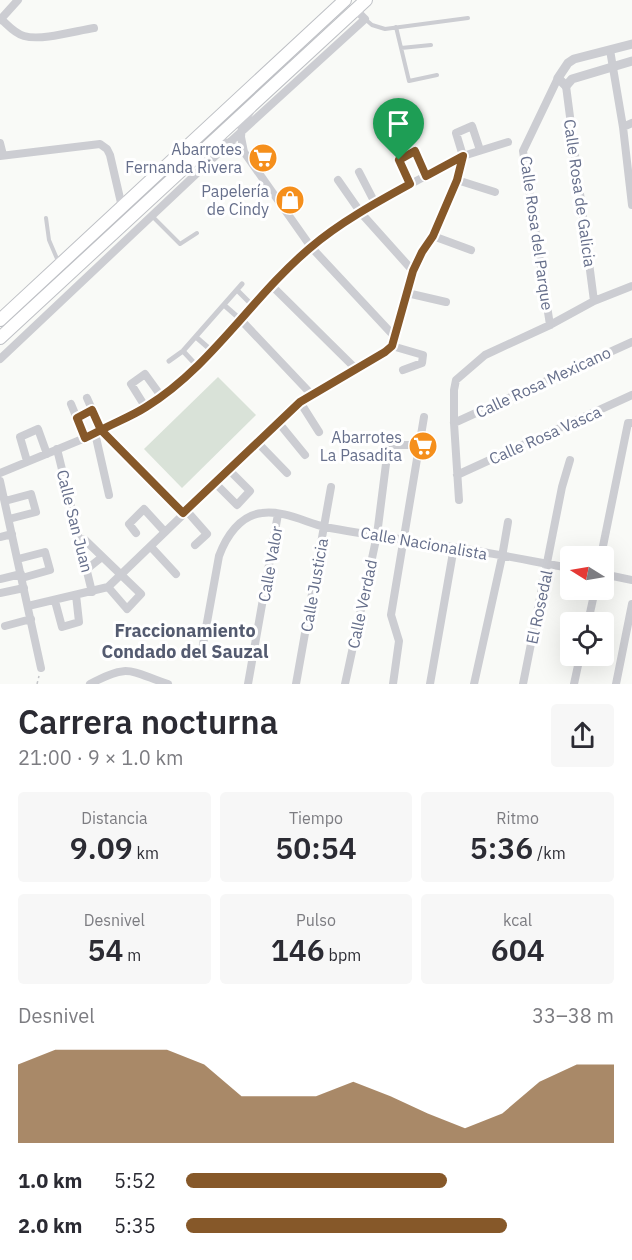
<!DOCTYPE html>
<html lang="es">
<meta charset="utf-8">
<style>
:root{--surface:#fff;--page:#f7f7f7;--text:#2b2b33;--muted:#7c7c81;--accent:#865829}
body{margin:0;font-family:"IBM Plex Sans",sans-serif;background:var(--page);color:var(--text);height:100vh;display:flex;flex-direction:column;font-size:22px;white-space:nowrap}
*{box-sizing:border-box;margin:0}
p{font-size:20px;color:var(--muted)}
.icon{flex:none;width:33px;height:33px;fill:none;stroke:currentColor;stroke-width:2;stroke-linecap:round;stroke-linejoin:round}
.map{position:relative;height:684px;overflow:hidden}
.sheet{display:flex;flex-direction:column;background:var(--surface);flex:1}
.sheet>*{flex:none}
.needle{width:39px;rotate:281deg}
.buttons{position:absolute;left:560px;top:546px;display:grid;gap:12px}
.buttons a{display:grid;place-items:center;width:54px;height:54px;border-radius:6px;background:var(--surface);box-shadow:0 6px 24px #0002;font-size:30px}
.pin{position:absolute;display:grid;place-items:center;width:51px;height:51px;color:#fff;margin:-62px -26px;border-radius:50% 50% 50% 0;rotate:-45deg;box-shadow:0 0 6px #0007}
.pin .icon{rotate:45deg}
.round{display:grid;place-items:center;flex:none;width:63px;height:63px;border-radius:6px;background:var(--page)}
.overview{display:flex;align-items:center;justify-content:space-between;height:102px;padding:0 18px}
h1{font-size:33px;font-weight:600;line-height:45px}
.stats{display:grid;grid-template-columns:repeat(3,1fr);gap:9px;height:102px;padding:6px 18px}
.stats div{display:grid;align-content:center;border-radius:6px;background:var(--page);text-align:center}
.stats b{font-size:30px;font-weight:600}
.stats small{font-size:16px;font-weight:400}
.stats p{font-size:16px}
.chart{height:168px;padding:12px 18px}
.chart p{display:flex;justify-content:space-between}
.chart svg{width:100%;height:108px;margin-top:6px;fill:var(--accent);opacity:.7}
ul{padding:0 18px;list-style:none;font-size:20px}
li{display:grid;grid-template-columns:96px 72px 1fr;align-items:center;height:45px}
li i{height:15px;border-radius:8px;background:var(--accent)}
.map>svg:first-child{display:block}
.green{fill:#d9e2d8}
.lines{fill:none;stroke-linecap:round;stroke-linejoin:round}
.primary-casing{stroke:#bec0c5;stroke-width:14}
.path{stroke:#c4c5c8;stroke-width:1.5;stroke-dasharray:3 3;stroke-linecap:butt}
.service{stroke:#cccdd2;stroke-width:4}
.pedestrian{stroke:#cccdd2;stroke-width:5}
.minor{stroke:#cccdd2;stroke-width:8}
.tertiary{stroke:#cccdd2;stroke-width:9}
.primary{stroke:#fff;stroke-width:12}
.route-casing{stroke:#fff;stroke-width:12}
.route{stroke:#865829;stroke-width:8}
.labels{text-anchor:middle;stroke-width:6;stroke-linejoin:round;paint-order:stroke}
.poi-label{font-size:16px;fill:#666f8b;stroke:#fff;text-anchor:end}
.street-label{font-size:16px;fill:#666f8b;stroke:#fff}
.neighbourhood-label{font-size:18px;font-weight:bold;fill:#545b70;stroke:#fff}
</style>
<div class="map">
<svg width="632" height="684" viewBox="0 0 632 684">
<rect width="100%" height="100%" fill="#f9faf7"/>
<path class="green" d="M218,377L256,415L182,488L144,449Z"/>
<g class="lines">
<g class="primary-casing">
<path id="primary" d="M0,320L345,0
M0,338L366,0"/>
</g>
<path class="path" d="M37,684L39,676"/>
<path class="service" d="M365,19L372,25L385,29L468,18
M396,27L409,81L437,75
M401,48L431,45
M152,216L180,244L197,233
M46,218L49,240L58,261"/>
<path class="pedestrian" d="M237,290L253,306
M224,305L240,319
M196,337L212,351
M183,351L197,366
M169,361L183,351L242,284"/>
<path class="minor" d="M1,19C8,25 14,33 24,36C42,41 75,31 94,28
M0,20L18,0
M610,50L623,127L632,205
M566,86L594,301
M623,127L632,123
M214,141L229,143L244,152L311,247L394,336
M0,143L3,155
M244,152L241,137L242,124L252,109
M0,156L100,144L107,149L110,155L122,207
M359,172L375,203
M338,180L361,213L413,271
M457,180L495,192
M410,184L399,160L415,151L426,176
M433,236L471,250
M271,285L356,369
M407,293L446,302
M240,319L312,395
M550,325L523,151L558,78
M392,346L423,355L422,363L403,370
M0,359L229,143L365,19L356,10
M87,398L101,430L183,513
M300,402L319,432
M71,404L85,438
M146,408L131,384L145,374L161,396
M278,422L305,455
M454,423L632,342
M95,433L109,495
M257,442L287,473
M57,449L92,592
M27,461L20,437L38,429L47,454
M0,473L85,438L146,408L197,366L271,285L311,247L375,203L463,156L508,142
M457,475L632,395
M0,481L41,668
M215,483L237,505L250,491L229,470
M459,500L454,423V390L456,380L485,355L550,325L594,301L632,286
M5,501L31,494L36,512L9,519
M186,510L207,534L195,545
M136,533L129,524L144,509L165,532
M0,537L12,534
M80,539L85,540L141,594L127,609L108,587
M151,547L176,574
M601,556L628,423H632
M18,559L45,552L50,570L22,578
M87,569L102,557
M603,574L632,580
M0,579L21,574
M0,593L24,588
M55,601L62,627L79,622L76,595
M28,606L108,587L300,402L385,352L392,346L413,271L422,252L433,236L457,180L463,156L456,133L472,126L480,150
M588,622L595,590
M5,626L31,619
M202,650L219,556C226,537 240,515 262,513C283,510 305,522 325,527C367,535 410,540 452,547C492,553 531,561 570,568
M90,684C129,663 129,671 168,684
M248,684L278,514
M296,684L331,487
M345,684L377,535L388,448L394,445H419
M393,684L399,641L391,615L424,417
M430,684L454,547
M474,684L502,557L508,522
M523,684L562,487L570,460
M574,684L580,656
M616,684L632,604"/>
<path class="tertiary" d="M632,44L574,59L568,63L558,78L566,86L572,79L632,61"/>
<use href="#primary" class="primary"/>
</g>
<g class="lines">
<g class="route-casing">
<path id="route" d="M399,160L410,184C377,202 339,223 310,248C252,297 211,367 146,407C132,416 116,422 101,430L92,410L77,418L85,438L101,430L183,513L300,402L385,352L392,346L413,271L422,252L433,236L457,180L463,156L426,176L415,151L399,160"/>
</g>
<use href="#route" class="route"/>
</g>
<defs>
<g id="supermarket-disc" transform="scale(1.5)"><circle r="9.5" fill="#f58f1c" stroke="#fff"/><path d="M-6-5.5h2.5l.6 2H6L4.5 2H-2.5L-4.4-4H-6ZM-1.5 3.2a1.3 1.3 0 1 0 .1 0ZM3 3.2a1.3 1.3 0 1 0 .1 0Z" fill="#fff"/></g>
<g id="shop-disc" transform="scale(1.5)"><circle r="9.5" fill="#f58f1c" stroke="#fff"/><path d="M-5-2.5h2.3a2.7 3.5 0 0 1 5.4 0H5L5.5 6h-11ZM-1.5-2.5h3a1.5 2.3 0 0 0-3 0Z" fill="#fff"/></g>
</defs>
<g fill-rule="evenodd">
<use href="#supermarket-disc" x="263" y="158"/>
<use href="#shop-disc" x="290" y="200"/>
<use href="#supermarket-disc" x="423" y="446"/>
</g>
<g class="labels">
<g class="poi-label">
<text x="242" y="155">Abarrotes<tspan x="242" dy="18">Fernanda Rivera</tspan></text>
<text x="269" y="197">Papelería<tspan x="269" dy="18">de Cindy</tspan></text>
<text x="402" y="443">Abarrotes<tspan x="402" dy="18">La Pasadita</tspan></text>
</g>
<g class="street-label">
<text transform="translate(580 193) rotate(82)" y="6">Calle Rosa de Galicia</text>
<text transform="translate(537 233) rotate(82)" y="6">Calle Rosa del Parque</text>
<text transform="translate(543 382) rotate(-25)" y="6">Calle Rosa Mexicano</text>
<text transform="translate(545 435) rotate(-24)" y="6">Calle Rosa Vasca</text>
<text transform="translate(75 521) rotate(76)" y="6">Calle San Juan</text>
<text transform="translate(424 543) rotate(10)" y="6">Calle Nacionalista</text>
<text transform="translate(270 564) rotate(-80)" y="6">Calle Valor</text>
<text transform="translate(314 585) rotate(-80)" y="6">Calle Justicia</text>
<text transform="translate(362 604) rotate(-78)" y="6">Calle Verdad</text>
<text transform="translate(539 607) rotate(-78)" y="6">El Rosedal</text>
</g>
<g class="neighbourhood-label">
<text x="185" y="637">Fraccionamiento<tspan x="185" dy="21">Condado del Sauzal</tspan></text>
</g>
</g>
</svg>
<div class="buttons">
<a><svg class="needle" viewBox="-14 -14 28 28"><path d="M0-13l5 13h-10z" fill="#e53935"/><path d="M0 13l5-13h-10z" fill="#7c7c81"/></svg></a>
<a><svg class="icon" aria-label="locate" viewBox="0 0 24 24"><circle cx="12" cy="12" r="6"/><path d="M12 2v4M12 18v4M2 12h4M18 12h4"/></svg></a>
</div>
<div class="pin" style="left:399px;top:160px;background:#1e9e55"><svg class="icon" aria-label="arrive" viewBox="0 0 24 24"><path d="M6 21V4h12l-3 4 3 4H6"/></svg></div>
</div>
<section class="sheet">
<div class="overview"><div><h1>Carrera nocturna</h1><p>21:00 · 9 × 1.0 km</p></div><a class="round"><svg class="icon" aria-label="share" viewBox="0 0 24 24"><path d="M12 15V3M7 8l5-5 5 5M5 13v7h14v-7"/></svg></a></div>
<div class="stats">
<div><p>Distancia</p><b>9.09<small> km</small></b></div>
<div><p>Tiempo</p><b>50:54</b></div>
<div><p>Ritmo</p><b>5:36<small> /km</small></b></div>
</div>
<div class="stats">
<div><p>Desnivel</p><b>54<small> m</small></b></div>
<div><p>Pulso</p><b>146<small> bpm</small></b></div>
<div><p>kcal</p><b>604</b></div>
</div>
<div class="chart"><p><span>Desnivel</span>33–38 m</p>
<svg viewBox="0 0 160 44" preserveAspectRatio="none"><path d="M0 44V12L10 6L20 6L30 6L40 6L50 12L60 25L70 25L80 25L90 19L100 25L110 32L120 38L130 32L140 19L150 12L160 12V44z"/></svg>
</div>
<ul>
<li><b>1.0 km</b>5:52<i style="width:61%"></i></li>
<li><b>2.0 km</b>5:35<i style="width:75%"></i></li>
</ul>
</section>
